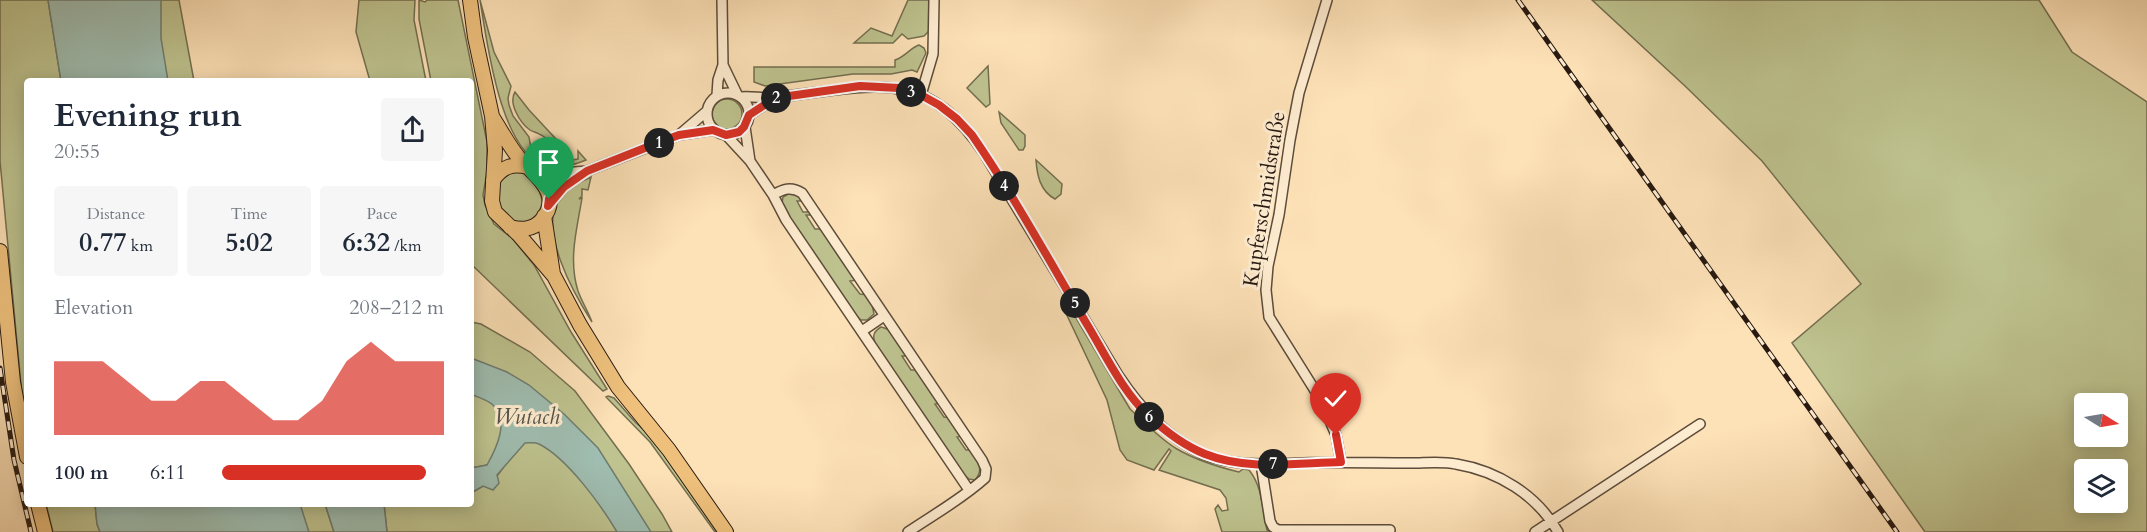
<!DOCTYPE html>
<meta charset="utf-8">
<style>
:root{--surface:#fff;--page:#f6f6f7;--text:#1f2937;--muted:#747a83;--accent:#d93025}
body{margin:0;font-family:Cardo,serif;background:var(--page);color:var(--text);height:100vh;display:flex;flex-direction:column;font-size:22px;white-space:nowrap}
*{box-sizing:border-box;margin:0}
p{font-size:20px;color:var(--muted)}
.icon{flex:none;width:33px;height:33px;fill:none;stroke:currentColor;stroke-width:2;stroke-linecap:round;stroke-linejoin:round}
.map{position:relative;flex:1;overflow:hidden}
.panel{position:absolute;left:24px;top:78px;width:450px;height:429px;display:flex;flex-direction:column;background:var(--surface);border-radius:6px;box-shadow:0 3px 15px #0003}
.panel>*{flex:none}
.needle{width:39px;rotate:101deg}
.fabs{position:absolute;left:2074px;top:393px;display:grid;gap:12px}
.fabs a{display:grid;place-items:center;width:54px;height:54px;border-radius:6px;background:var(--surface);box-shadow:0 3px 15px #0003;font-size:30px}
.pin{position:absolute;display:grid;place-items:center;width:51px;height:51px;color:#fff;margin:-62px -26px;border-radius:50% 50% 50% 0;rotate:-45deg;box-shadow:0 0 6px #0007}
.pin .icon{rotate:45deg}
.km{position:absolute;width:30px;height:30px;margin:-15px;border-radius:50%;background:#222;color:#fff;font-size:16px;line-height:30px;text-align:center}
.round{display:grid;place-items:center;flex:none;width:63px;height:63px;border-radius:6px;background:var(--page)}
.headline{display:flex;align-items:center;justify-content:space-between;height:102px;padding:0 30px}
h1{font-size:33px;font-weight:600;line-height:45px}
.metrics{display:grid;grid-template-columns:repeat(3,1fr);gap:9px;height:102px;padding:6px 30px}
.metrics div{display:grid;align-content:center;border-radius:6px;background:var(--page);text-align:center}
.metrics b{font-size:26px;font-weight:600}
.metrics small{font-size:16px;font-weight:400}
.metrics p{font-size:16px}
.chart{height:168px;padding:12px 30px}
.chart p{display:flex;justify-content:space-between}
.chart svg{width:100%;height:108px;margin-top:6px;fill:var(--accent);opacity:.7}
ul{padding:0 30px;list-style:none;font-size:20px}
li{display:grid;grid-template-columns:96px 72px 1fr;align-items:center;height:45px}
li i{height:15px;border-radius:8px;background:var(--accent)}
.map>svg:first-child{display:block}
.green{fill:#bec38f;stroke:#736e50;stroke-width:1.5;fill-rule:evenodd}
.water{fill:#9fbdb0;stroke:#6f7c70;stroke-width:1.5}
.lines{fill:none;stroke-linecap:round;stroke-linejoin:round}
.minor-casing{stroke:#5d4c3a;stroke-width:12}
.primary-casing{stroke:#281a11;stroke-width:16}
.minor{stroke:#feecd0;stroke-width:9}
.primary{stroke:#eec07c;stroke-width:14}
.rail-casing{stroke:#281a11;stroke-width:5}
.rail{stroke:#feecd0;stroke-width:3;stroke-dasharray:9;stroke-linecap:butt}
.route-casing{stroke:#fff;stroke-width:12}
.route{stroke:#d93025;stroke-width:8}
.labels{text-anchor:middle;stroke-width:6;stroke-linejoin:round;paint-order:stroke}
.street-label{font-size:21px;fill:#281a11;stroke:#feecd0}
.water-label{font-size:22px;font-style:italic;fill:#525349;stroke:#feecd0}
</style>
<div class="map">
<svg width="2147" height="532" viewBox="0 0 2147 532">
<rect width="100%" height="100%" fill="#fde1b7"/>
<filter id="stains"><feTurbulence type="fractalNoise" baseFrequency=".00333" numOctaves="4"/><feColorMatrix values="0 0 0 0 .2 0 0 0 0 .09 0 0 0 0 .02 0 0 0 .5 -.17"/></filter>
<radialGradient id="worn" r=".72"><stop offset=".6" stop-color="#630" stop-opacity="0"/><stop offset="1" stop-color="#630" stop-opacity=".3"/></radialGradient>
<path class="green" d="M0,0H48L61,81H27V421L23,406L0,161Z
M108,0H179L194,81H117Z
M359,0H415L414,20L426,81H370L356,32Z
M419,0L425,2L427,0H458L487,142V171L483,195L485,205L494,224L512,238L534,265L571,332L607,389L603,391L471,264V81H431L419,19Z
M480,0L494,52L511,86L508,98L509,105L513,116L529,137L531,148L538,147L542,143L550,151L554,147C550,142 545,136 539,134C536,132 533,132 530,130C520,123 508,103 515,92L529,110L569,153L572,160L578,159V151L586,160C574,165 559,170 546,166C500,153 487,41 480,0Z
M908,0H929V31L924,36L908,39L902,34L893,43H854L871,28L892,36Z
M1592,0H2039L2072,52L2147,102V532H1925L1792,343L1861,284L1762,161L1685,86ZM2085,404H2118V436H2085ZM2085,470H2118V502H2085Z
M919,45L924,48L926,53L917,72L912,70L891,74H853L765,86L754,82V67H895V60C905,57 910,48 919,45Z
M988,66L990,104L986,107L967,88Z
M712 114a15 15 0 1 1 30 0a15 15 0 1 1-30 0Z
M999,112L1025,135V146L1023,150H1019L1001,123Z
M1036,160L1062,184L1061,194L1055,199C1040,191 1037,175 1036,160Z
M505,172H525C540,188 553,207 527,222C498,226 489,192 505,172Z
M591,177L588,190L582,189V196L579,199L582,198C577,229 568,259 578,291C582,302 588,311 592,322C574,294 537,229 560,197C567,187 581,182 591,177Z
M790,193L798,196L804,201H797L803,212H811L813,215H806L815,229H823L858,280L850,281L860,294L868,295L872,304L874,314L867,320H861L852,312L785,213L782,203L783,197Z
M1069,306L1130,409C1144,422 1160,439 1177,449C1196,460 1218,467 1239,472L1243,469L1249,470C1263,487 1262,510 1267,530L1271,532H1222L1215,509L1218,505L1222,511L1228,510L1226,498L1220,490L1159,470L1171,451L1169,449L1154,470L1127,460L1120,450L1107,400L1064,309Z
M471,322L481,324L530,352L575,391L629,464L662,514L672,532H387L384,504H471V493L483,486L489,487L503,468L487,465L471,468Z
M881,327C894,329 902,345 910,356H902L911,370H919L942,403L935,404L944,417L952,418L964,436L957,437L966,450H974C978,461 984,470 975,480L969,479L962,473L877,349C873,338 871,333 881,327Z
M608,396L614,398L635,422L652,437L721,532H715L650,442L606,397Z
M46,504H95L97,524L100,532H53Z
M218,504H325L334,532H228Z"/>
<path class="water" d="M48,0H161V38L168,81H61Z
M471,358L507,372L529,385L564,414L598,448L651,532H617C601,505 567,458 539,444C535,442 530,443 525,443L497,475L499,483L493,490L483,486L471,493V468L487,465C496,449 510,421 493,405C488,400 477,397 471,394Z
M95,504H300L309,532H100L97,524Z
M325,504H384L387,532H334Z"/>
<g class="lines">
<g class="minor-casing">
<path id="minor" d="M1327,0L1299,93L1290,140L1279,215L1268,266L1266,290L1269,317L1321,400L1336,435L1341,462
M723,65L737,94
M707 114a21 21 0 1 1 42 0a21 21 0 1 1-42 0Z
M717,95L718,80L723,65L722,0
M921,95L933,54L934,0
M741,97C753,96 766,99 778,97C868,88 924,63 984,153L1118,375C1140,408 1166,437 1203,454C1234,467 1269,464 1302,463C1338,462 1374,463 1411,463C1425,463 1442,461 1456,464C1498,471 1537,495 1558,532
M749,115L775,98
M745,127L750,161
M679,135L707,111
M726,135L750,161L773,195
M538,175L587,171L679,135L713,130
M550,204L564,187L584,173
M862,331L884,316
M1261,464L1270,521L1273,527L1278,530H1390
M908,532C933,515 962,499 985,478L986,469L982,460L802,193C791,186 783,189 773,195L786,220L969,490
M1535,532L1700,424"/>
</g>
<g class="primary-casing">
<path id="primary" d="M470,0L475,37L492,116L495,150L492,201L495,212L519,235L554,276L580,325L618,387L669,450L726,532
M493,118C502,132 509,146 519,158C534,175 565,194 541,221C532,230 522,230 510,227
M493,180C502,167 512,163 528,167
M544,216L553,274
M0,251L13,382L27,457
M38,504L45,532"/>
</g>
<use href="#minor" class="minor"/>
<use href="#primary" class="primary"/>
<g class="rail-casing">
<path id="rail" d="M1518,0L1897,532
M0,368L14,460L31,532"/>
</g>
<use href="#rail" class="rail"/>
</g>
<g class="lines">
<g class="route-casing">
<path id="route" d="M549,199L548,206L564,187L587,171L665,140L679,135L713,130L726,135L739,132L744,127L749,115L775,98L860,86L899,88L921,95L939,105L957,119L972,135C1014,196 1050,262 1088,326C1106,356 1123,392 1149,416C1165,431 1185,446 1205,454C1247,471 1297,463 1341,462L1336,435"/>
</g>
<use href="#route" class="route"/>
</g>
<g class="labels">
<g class="street-label">
<text transform="translate(1264 199) rotate(-81)" y="7">Kupferschmidstraße</text>
</g>
<g class="water-label">
<text x="527" y="424">Wutach</text>
</g>
</g>
<rect width="100%" height="100%" filter="url(#stains)"/>
<rect width="100%" height="100%" fill="url(#worn)"/>
</svg>
<div class="fabs">
<a><svg class="needle" viewBox="-14 -14 28 28"><path d="M0-13l5 13h-10z" fill="#e53935"/><path d="M0 13l5-13h-10z" fill="#747a83"/></svg></a>
<a><svg class="icon" aria-label="layers" viewBox="0 0 24 24"><path d="M12 4l9 5-9 5-9-5zM3 14l9 5 9-5"/></svg></a>
</div>
<div class="pin" style="left:549px;top:199px;background:#1e9e55"><svg class="icon" aria-label="arrive" viewBox="0 0 24 24"><path d="M6 21V4h12l-3 4 3 4H6"/></svg></div>
<div class="pin" style="left:1336px;top:435px;background:#d93025"><svg class="icon" aria-label="check" viewBox="0 0 24 24"><path d="M5 12l5 5 9-10"/></svg></div>
<b class="km" style="left:659px;top:143px">1</b>
<b class="km" style="left:776px;top:98px">2</b>
<b class="km" style="left:911px;top:92px">3</b>
<b class="km" style="left:1004px;top:186px">4</b>
<b class="km" style="left:1075px;top:303px">5</b>
<b class="km" style="left:1149px;top:417px">6</b>
<b class="km" style="left:1273px;top:464px">7</b>
<section class="panel">
<div class="headline"><div><h1>Evening run</h1><p>20:55</p></div><a class="round"><svg class="icon" aria-label="share" viewBox="0 0 24 24"><path d="M12 15V3M7 8l5-5 5 5M5 13v7h14v-7"/></svg></a></div>
<div class="metrics">
<div><p>Distance</p><b>0.77<small> km</small></b></div>
<div><p>Time</p><b>5:02</b></div>
<div><p>Pace</p><b>6:32<small> /km</small></b></div>
</div>
<div class="chart"><p><span>Elevation</span>208–212 m</p>
<svg viewBox="0 0 160 44" preserveAspectRatio="none"><path d="M0 44V14L10 14L20 14L30 22L40 30L50 30L60 22L70 22L80 30L90 38L100 38L110 30L120 14L130 6L140 14L150 14L160 14V44z"/></svg>
</div>
<ul>
<li><b>100 m</b>6:11<i style="width:92%"></i></li>
</ul>
</section>
</div>
